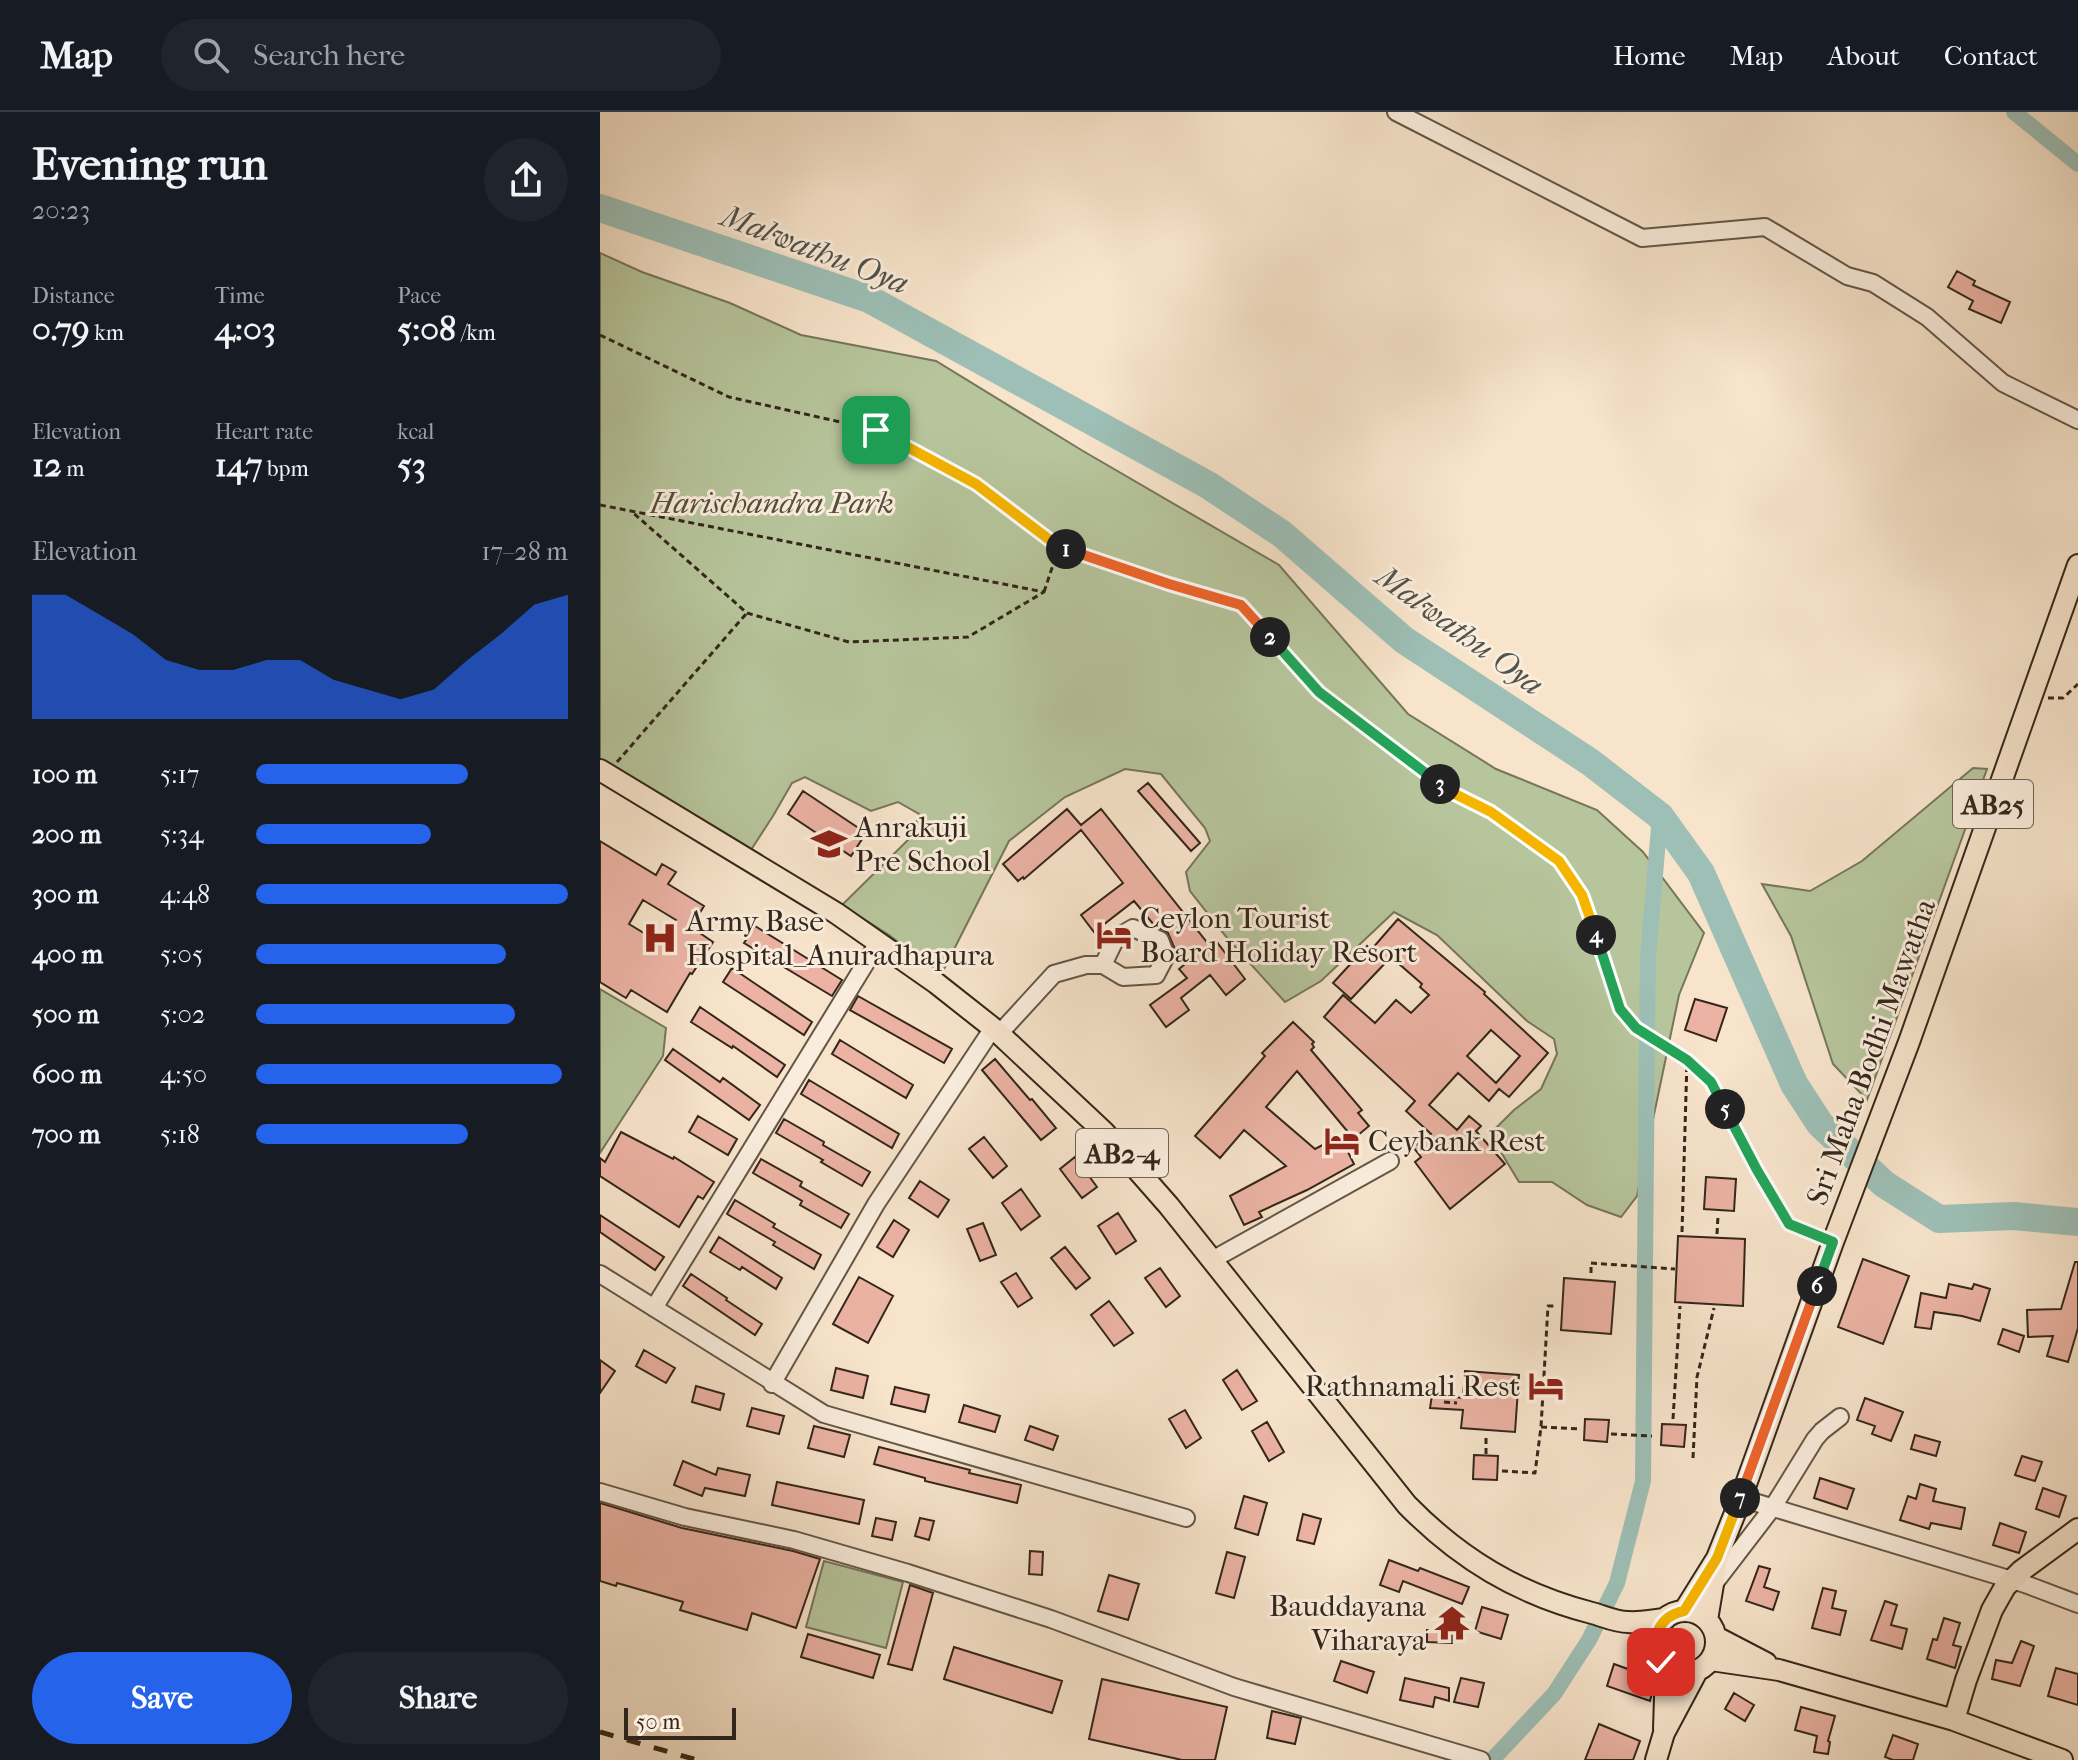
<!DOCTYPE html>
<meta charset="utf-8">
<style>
:root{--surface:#171b24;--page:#20242c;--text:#f1f3f6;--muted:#9ea1a6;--line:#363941;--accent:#2563eb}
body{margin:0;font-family:"IM FELL French Canon",serif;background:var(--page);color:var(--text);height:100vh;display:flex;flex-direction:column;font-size:30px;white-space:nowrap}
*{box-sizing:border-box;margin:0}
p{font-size:26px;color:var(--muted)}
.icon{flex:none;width:44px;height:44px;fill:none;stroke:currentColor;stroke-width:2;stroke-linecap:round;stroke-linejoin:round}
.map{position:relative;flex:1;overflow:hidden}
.drawer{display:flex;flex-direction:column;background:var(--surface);width:600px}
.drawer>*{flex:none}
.scale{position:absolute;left:24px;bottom:20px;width:112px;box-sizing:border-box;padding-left:8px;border:4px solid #33261b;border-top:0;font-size:22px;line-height:28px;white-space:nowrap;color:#33261b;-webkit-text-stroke:6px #faeddd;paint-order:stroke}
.pin{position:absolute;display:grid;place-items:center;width:68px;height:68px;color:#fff;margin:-34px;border-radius:16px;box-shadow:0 4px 12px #0006}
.km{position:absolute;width:40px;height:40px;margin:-20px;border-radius:50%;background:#222;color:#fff;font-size:22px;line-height:40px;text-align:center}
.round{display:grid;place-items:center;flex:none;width:84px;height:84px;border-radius:42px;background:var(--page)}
.overview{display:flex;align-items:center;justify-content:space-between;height:136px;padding:0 32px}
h1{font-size:44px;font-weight:700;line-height:60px}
.figures{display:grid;grid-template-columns:repeat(3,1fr);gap:12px;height:136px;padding:8px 32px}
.figures div{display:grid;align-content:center}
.figures b{font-size:34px;font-weight:700}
.figures small{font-size:22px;font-weight:400}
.figures p{font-size:22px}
.chart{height:224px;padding:16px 32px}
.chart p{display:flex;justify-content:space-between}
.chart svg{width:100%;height:144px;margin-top:8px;fill:var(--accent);opacity:.7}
.button{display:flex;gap:16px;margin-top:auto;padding:16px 32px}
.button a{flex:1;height:92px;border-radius:48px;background:var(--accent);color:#fff;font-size:32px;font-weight:700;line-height:92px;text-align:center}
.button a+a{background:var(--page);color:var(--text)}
ul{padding:0 32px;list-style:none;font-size:26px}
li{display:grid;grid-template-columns:128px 96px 1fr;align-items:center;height:60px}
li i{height:20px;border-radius:10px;background:var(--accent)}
header{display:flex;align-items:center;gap:48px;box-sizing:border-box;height:112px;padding:0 40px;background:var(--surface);border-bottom:2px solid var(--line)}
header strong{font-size:38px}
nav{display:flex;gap:44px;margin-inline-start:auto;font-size:28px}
.search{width:560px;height:72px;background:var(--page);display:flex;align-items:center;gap:20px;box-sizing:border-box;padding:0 28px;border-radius:44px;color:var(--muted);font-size:30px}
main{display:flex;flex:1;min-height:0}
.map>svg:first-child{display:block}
.green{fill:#b7c59c;stroke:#75765c;stroke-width:2}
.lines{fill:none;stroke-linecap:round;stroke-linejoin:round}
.canal{stroke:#9dbfb6;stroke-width:16}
.river{stroke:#9dbfb6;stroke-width:28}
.building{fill:#ecb3a4;stroke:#33261b;stroke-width:2;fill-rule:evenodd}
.minor-casing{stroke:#645647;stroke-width:20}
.major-casing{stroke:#33261b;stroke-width:24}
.path{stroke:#33261b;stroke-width:3;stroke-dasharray:6 4;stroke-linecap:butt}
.minor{stroke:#faeddd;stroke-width:16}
.major{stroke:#f7e4cb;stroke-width:20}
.rail{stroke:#33261b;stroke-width:5;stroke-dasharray:14 14;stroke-linecap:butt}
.split-1-casing{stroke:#fff;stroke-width:16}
.split-2-casing{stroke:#fff;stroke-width:16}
.split-3-casing{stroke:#fff;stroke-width:16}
.split-4-casing{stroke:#fff;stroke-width:16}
.split-5-casing{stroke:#fff;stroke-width:16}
.split-6-casing{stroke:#fff;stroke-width:16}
.split-7-casing{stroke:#fff;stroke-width:16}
.split-8-casing{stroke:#fff;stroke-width:16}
.split-1{stroke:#f5b400;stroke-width:10}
.split-2{stroke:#f0652b;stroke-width:10}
.split-3{stroke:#22a559;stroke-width:10}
.split-4{stroke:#f5b400;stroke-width:10}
.split-5{stroke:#22a559;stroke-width:10}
.split-6{stroke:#22a559;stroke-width:10}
.split-7{stroke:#f0652b;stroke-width:10}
.split-8{stroke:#f5b400;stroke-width:10}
.labels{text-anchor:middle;stroke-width:6;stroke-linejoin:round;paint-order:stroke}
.shield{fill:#faeddd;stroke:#6f6255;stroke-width:2}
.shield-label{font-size:28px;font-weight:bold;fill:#33261b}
.park-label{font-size:30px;font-style:italic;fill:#544e3b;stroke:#faeddd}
.poi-label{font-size:30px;fill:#33261b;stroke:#faeddd;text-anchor:start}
.street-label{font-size:30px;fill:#33261b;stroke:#faeddd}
.water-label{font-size:32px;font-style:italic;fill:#53544a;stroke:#faeddd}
</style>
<header>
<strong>Map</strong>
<div class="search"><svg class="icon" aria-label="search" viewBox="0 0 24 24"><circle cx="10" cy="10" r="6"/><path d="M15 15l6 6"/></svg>Search here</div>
<nav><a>Home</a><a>Map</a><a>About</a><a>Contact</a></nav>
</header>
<main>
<section class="drawer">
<div class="overview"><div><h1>Evening run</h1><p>20:23</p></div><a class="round"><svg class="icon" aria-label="share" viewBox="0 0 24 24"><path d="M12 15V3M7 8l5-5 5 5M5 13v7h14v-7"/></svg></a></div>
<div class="figures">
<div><p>Distance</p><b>0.79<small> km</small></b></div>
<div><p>Time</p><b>4:03</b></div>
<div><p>Pace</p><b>5:08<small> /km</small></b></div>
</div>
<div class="figures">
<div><p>Elevation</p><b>12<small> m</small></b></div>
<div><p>Heart rate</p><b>147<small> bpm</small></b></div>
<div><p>kcal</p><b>53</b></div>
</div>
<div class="chart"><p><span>Elevation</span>17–28 m</p>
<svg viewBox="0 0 160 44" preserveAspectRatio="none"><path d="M0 44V6L10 6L20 12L30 18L40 26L50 29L60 29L70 26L80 26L90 32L100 35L110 38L120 35L130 26L140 18L150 9L160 6V44z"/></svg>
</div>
<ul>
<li><b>100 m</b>5:17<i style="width:68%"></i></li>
<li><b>200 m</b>5:34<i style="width:56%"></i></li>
<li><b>300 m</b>4:48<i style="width:100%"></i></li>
<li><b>400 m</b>5:05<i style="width:80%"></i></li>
<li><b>500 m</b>5:02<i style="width:83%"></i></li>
<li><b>600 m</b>4:50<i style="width:98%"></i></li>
<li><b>700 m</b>5:18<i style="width:68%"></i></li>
</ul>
<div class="button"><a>Save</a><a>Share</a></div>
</section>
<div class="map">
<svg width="1478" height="1648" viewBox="0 0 1478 1648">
<rect width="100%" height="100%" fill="#f7e4cb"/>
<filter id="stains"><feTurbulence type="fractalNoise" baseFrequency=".0025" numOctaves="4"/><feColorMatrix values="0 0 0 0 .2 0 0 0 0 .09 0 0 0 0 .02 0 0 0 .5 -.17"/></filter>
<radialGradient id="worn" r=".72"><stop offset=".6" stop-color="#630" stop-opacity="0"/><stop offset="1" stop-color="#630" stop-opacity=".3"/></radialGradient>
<path class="green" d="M0,141L42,160L130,191L201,223L336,249L483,339L679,453L808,602L896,657L997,698L1043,740L1104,821L1079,883L1037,1084L1021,1105L987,1093L952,1070H919L890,1022L914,998L941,977L957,942L954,927L927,909L837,823L794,800L721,869L685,890L628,827L590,779L586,760L610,729L605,716L561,662L525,657L465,685L409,729L341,863L289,823L242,793L312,724L319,702L298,690L271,699L205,665L192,671L173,704L149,741L0,652Z
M1373,656L1387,657L1267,988L1233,952L1191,824L1162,772L1210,779L1262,749Z
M0,877L66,916L63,944L0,1041Z
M224,1449L303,1470L286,1536L206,1515Z"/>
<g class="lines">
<path class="canal" d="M1414,0L1478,52
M1047,914L1048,845L1060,704
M892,1648L954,1582L989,1528L1017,1471L1043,1369L1047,931"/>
<path class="river" d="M0,96L269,187L608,373L682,422L804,528L990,650L1060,704L1101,761L1194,972L1220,1012L1284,1072L1339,1107L1414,1104L1478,1110"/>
</g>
<path class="building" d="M1357,159L1375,169L1373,173L1410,190L1401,211L1369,197L1373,189L1348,175Z
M548,671L600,731L591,739L538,679Z
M203,679L266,721L251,744L188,702Z
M467,697L481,713L501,697L610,834L616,829L645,867L626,883L610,863L581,886L589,898L566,915L550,893L587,866L579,857L585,852L577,842L568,821L554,813L534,789L494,820L481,803L523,771L481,718L424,767L423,765L418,769L403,752Z
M0,729L56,763L62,752L76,760L68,772L104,794L91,815L113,830L92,862L90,861L67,900L31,878L26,886L0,870ZM43,788L76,808L62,832L29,812Z
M798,807L885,880L884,882L948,941L909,985L899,977L889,989L858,961L829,993L857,1018L869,1004L881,1014L876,1019L905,1052L850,1097L815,1050L821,1045L813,1035L831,1022L806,999L815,989L724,905L743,883L775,911L796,888L811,901L829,883L820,875L822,872L791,845L751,887L733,871L767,834L771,838ZM891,918L920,944L896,971L867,944Z
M155,814L242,868L232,884L144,831Z
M132,856L212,910L204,923L123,870Z
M258,884L352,937L344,951L250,898Z
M1095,887L1127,896L1116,929L1085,918Z
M100,895L185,953L177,965L133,934L132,936L91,910Z
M693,910L714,930L712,932L714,935L711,938L762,998L758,1001L769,1014L745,1034L754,1052L707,1078L659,1100L662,1105L644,1113L630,1084L686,1054L644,1018L620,1046L595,1024L665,944L662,941ZM697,959L748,1020L715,1037L666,995Z
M240,928L313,973L306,986L232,942Z
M73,937L120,970L123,966L160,993L149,1008L65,948Z
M395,947L430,988L432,987L456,1016L441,1028L382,958Z
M209,968L299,1022L292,1036L201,982Z
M98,1004L137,1027L128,1043L89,1020Z
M184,1007L224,1030L223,1033L270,1060L262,1074L221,1050L223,1048L176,1021Z
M21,1020L73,1047L74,1045L114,1070L103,1087L98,1084L79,1115L0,1064V1046L5,1050Z
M384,1025L407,1054L393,1066L369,1037Z
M475,1045L497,1075L482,1086L460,1057Z
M161,1047L202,1070L200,1074L249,1102L241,1116L200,1093L202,1089L153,1061Z
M1106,1065L1136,1067L1134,1099L1104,1097Z
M320,1069L349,1088L338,1105L309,1086Z
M421,1077L440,1104L421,1118L402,1091Z
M135,1088L175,1112L173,1115L221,1143L214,1157L173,1133L175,1130L127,1102Z
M518,1101L536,1129L516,1142L498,1114Z
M0,1103L64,1145L55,1158L0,1120Z
M294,1108L309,1118L293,1145L277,1135Z
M383,1111L396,1143L380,1149L367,1117Z
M1078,1124L1145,1127L1143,1194L1075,1190Z
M119,1125L182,1166L176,1177L142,1155L140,1158L110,1140Z
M465,1135L490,1166L476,1177L451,1146Z
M1263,1147L1309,1164L1283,1232L1238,1215Z
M1475,1150H1478V1216L1468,1250L1447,1244L1453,1224L1428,1225L1427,1198L1461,1197Z
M560,1156L580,1184L566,1195L545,1166Z
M416,1161L432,1186L418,1195L401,1170Z
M91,1162L127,1186L126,1188L162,1212L155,1223L83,1174Z
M259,1165L293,1184L268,1231L233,1212Z
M964,1166L1015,1170L1011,1222L961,1218Z
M1349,1172L1372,1177L1374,1172L1390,1177L1380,1209L1362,1204L1334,1200L1331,1217L1315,1215L1321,1181L1346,1186Z
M509,1189L533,1221L514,1234L491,1203Z
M1403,1217L1424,1224L1419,1240L1398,1232Z
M44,1238L75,1256L66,1271L36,1254Z
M0,1248L15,1259L0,1281Z
M236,1256L268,1264L263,1286L231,1278Z
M637,1258L657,1289L642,1298L623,1268Z
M865,1259L919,1263L915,1320L861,1316L863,1298L830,1296L832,1283L863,1286Z
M96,1274L124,1282L120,1298L92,1290Z
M295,1275L329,1283L325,1300L291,1292Z
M1265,1286L1303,1300L1291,1329L1272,1322L1275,1314L1257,1308Z
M364,1293L400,1304L395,1320L359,1310Z
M152,1296L184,1304L179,1322L147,1314Z
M585,1298L601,1326L586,1336L569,1307Z
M985,1307L1009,1308L1007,1330L984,1328Z
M667,1310L684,1340L669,1349L652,1319Z
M1062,1312L1086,1313L1084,1335L1061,1333Z
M214,1314L250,1323L244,1345L208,1336Z
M430,1314L458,1324L453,1338L425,1328Z
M1315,1323L1340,1330L1336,1344L1311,1337Z
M279,1335L370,1358L369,1361L421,1373L417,1391L325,1369V1366L274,1352Z
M874,1343L898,1344L897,1368L873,1367Z
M1422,1344L1442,1350L1435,1369L1415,1363Z
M83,1349L116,1363L118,1356L150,1363L145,1384L105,1376L102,1384L74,1373Z
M1220,1366L1254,1377L1247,1397L1214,1386Z
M177,1370L264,1388L259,1412L172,1393Z
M1320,1372L1336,1377L1333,1389L1365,1396L1361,1417L1331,1411L1329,1417L1300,1408L1308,1384L1316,1387Z
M1443,1376L1466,1384L1459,1405L1436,1397Z
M644,1384L667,1391L658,1423L635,1416Z
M0,1391L82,1416L193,1439L220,1447L196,1516L152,1501L147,1518L80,1498L83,1490L17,1471L16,1474L0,1469Z
M703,1402L721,1407L714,1432L697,1428Z
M276,1406L296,1410L292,1428L272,1424Z
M320,1406L334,1409L329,1428L315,1424Z
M1400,1411L1426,1420L1419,1441L1393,1433Z
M430,1439L443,1440L442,1463L429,1462Z
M627,1440L645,1445L634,1486L616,1481Z
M789,1448L818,1459L820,1456L869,1475L862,1492L803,1469L799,1480L780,1473Z
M1159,1454L1170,1457L1164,1475L1179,1480L1173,1498L1146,1489Z
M509,1463L539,1472L528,1508L498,1499Z
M310,1473L333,1481L312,1558L288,1552Z
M1223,1476L1236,1479L1232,1496L1246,1499L1240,1523L1212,1516Z
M1285,1489L1297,1493L1291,1513L1307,1517L1302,1537L1271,1528Z
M882,1495L908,1503L901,1527L875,1519Z
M1344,1506L1360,1511L1353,1533L1361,1535L1355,1556L1327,1547L1333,1527L1337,1528Z
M827,1518L852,1519V1531L827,1530Z
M208,1522L280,1543L273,1566L201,1545Z
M1421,1529L1434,1534L1420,1574L1392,1567L1396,1548L1412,1551Z
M354,1535L462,1569L452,1601L344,1567Z
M741,1549L774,1560L767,1581L734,1569Z
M1014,1552L1053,1566L1052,1581L1050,1589L1007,1574Z
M1456,1556L1478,1562V1593L1448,1584Z
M805,1566L849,1576V1589L835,1585L833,1595L800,1588Z
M861,1566L884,1571L878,1595L854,1590Z
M502,1567L627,1595L615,1648H582L489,1627Z
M1134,1581L1154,1593L1145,1609L1125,1597Z
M1201,1595L1235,1604L1228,1629L1230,1630L1228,1642L1214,1640L1217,1624L1195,1618Z
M672,1599L701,1606L695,1632L667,1626Z
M999,1612L1040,1629L1033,1648H985Z
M1293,1623L1318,1632L1313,1648H1293L1285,1645Z"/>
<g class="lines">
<g class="minor-casing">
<path id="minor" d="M796,0L1042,126L1165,115L1247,164L1273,171L1327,205L1403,271L1478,308
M399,922L454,862L486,853H503L523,865L556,863L566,844L560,828L533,816L516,826L503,853
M612,1148L790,1049
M0,1162L224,1302L586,1406
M54,1196L278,831
M172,1272L276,1092L393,916
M0,1380L85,1405L194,1428L308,1461L451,1507L634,1575L881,1648
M1141,1386L1425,1472L1478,1492
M1114,1472L1173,1395L1215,1327L1222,1319L1240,1305"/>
</g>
<g class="major-casing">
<path id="major" d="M0,658L236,801L336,871L393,916L504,1020L569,1094L807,1393C860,1447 918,1482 992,1501C1003,1504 1016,1510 1028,1510C1040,1511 1053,1508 1065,1507
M1084,1499L1117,1446L1141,1386L1233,1130L1309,930L1478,453
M1054 1530a31 31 0 1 1 62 0a31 31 0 1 1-62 0Z
M1107,1508L1116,1454
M1116,1525L1166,1551
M1111,1548L1179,1558L1354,1608L1462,1648
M1354,1608L1366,1568L1392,1498L1405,1475L1421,1459L1478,1417
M1064,1617L1066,1555
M1056,1648L1064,1621L1097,1559"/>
</g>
<path class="path" d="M0,223L129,285L276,318L376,372L459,435L569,472L641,493L719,580L762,614L849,679L891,700L959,749L982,783L1020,897L1036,916L1087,948L1111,970L1157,1058L1189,1112L1217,1123
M0,393L31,399L444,480L368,525L249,530L147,501L31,399
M444,480L459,435
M1448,586H1463L1478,572
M17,650L146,502
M1082,1120L1087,948
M1117,1122L1118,1104
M991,1161V1151L1075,1157
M844,1290L857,1291
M1073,1307L1080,1194
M941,1315L981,1317
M1011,1322L1052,1324
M886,1342V1326
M1093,1346L1097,1265L1114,1196
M902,1359L935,1361L941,1315L948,1194H956"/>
<use href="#minor" class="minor"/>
<use href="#major" class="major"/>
<path class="rail" d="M0,1620L97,1648"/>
</g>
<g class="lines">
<g class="split-1-casing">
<path id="split-1" d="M276,318L376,372L459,435L466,437"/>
</g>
<g class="split-2-casing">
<path id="split-2" d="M466,437L569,472L641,493L670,525"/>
</g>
<g class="split-3-casing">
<path id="split-3" d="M670,525L719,580L840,672"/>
</g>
<g class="split-4-casing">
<path id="split-4" d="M840,672L849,679L891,700L959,749L982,783L996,823"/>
</g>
<g class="split-5-casing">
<path id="split-5" d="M996,823L1020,897L1036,916L1087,948L1111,970L1125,997"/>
</g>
<g class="split-6-casing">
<path id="split-6" d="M1125,997L1157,1058L1189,1112L1233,1130L1217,1174"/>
</g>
<g class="split-7-casing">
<path id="split-7" d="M1140,1386L1217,1174"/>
</g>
<g class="split-8-casing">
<path id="split-8" d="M1061,1550C1048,1528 1059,1504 1084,1499L1117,1446L1140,1386"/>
</g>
<use href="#split-1" class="split-1"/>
<use href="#split-2" class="split-2"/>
<use href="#split-3" class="split-3"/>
<use href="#split-4" class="split-4"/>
<use href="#split-5" class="split-5"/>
<use href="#split-6" class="split-6"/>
<use href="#split-7" class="split-7"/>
<use href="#split-8" class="split-8"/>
</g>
<defs>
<g id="school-bare" transform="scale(2.76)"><path d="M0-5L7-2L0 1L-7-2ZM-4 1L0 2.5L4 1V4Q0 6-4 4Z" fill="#8f2418" stroke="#faeddd" stroke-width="2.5" paint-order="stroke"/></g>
<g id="hotel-bare" transform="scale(2.76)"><path d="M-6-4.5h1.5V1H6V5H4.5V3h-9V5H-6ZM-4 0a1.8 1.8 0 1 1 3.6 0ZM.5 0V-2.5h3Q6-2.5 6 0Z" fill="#8f2418" stroke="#faeddd" stroke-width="2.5" paint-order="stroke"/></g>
<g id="hospital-bare" transform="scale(2.76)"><path d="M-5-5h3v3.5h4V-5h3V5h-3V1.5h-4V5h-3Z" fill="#8f2418" stroke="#faeddd" stroke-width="2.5" paint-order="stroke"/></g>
<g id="temple-bare" transform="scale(2.76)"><path d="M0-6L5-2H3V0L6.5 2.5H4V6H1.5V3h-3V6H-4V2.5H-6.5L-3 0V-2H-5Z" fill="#8f2418" stroke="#faeddd" stroke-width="2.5" paint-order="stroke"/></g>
</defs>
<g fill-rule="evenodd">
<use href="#school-bare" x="229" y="732"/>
<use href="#hotel-bare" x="514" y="823"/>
<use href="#hospital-bare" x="60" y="826"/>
<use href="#hotel-bare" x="742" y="1029"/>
<use href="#hotel-bare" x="946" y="1274"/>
<use href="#temple-bare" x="852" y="1511"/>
</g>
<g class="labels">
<g class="shield">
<rect x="1353" y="668" width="80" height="48" rx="6"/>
<rect x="476" y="1017" width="92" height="48" rx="6"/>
</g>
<g class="shield-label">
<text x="1393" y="702">AB25</text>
<text x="522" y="1051">AB2-4</text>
</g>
<g class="park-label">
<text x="172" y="401">Harischandra Park</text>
</g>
<g class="poi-label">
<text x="255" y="725">Anrakuji<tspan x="255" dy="34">Pre School</tspan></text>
<text x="540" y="816">Ceylon Tourist<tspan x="540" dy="34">Board Holiday Resort</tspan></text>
<text x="86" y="819">Army Base<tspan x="86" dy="34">Hospital_Anuradhapura</tspan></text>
<text x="768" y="1039">Ceybank Rest</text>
<text x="920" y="1284" text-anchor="end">Rathnamali Rest</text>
<text x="826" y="1504" text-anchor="end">Bauddayana<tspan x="826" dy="34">Viharaya</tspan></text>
</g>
<g class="street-label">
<text transform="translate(1271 940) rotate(-70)" y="10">Sri Maha Bodhi Mawatha</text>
</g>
<g class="water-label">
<text transform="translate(215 137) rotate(21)" y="11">Malwathu Oya</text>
<text transform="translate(860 518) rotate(36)" y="11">Malwathu Oya</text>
</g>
</g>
<rect width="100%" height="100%" filter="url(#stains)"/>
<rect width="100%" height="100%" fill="url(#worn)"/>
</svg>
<div class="scale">50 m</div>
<div class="pin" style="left:276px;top:318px;background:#1e9e55"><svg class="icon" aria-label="arrive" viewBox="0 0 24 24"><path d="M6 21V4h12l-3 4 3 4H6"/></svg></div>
<div class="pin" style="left:1061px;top:1550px;background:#d93025"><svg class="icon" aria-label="check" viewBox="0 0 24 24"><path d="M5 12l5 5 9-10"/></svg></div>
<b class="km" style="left:466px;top:437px">1</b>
<b class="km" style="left:670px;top:525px">2</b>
<b class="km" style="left:840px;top:672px">3</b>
<b class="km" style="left:996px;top:823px">4</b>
<b class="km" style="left:1125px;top:997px">5</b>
<b class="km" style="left:1217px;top:1174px">6</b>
<b class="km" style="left:1140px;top:1386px">7</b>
</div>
</main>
